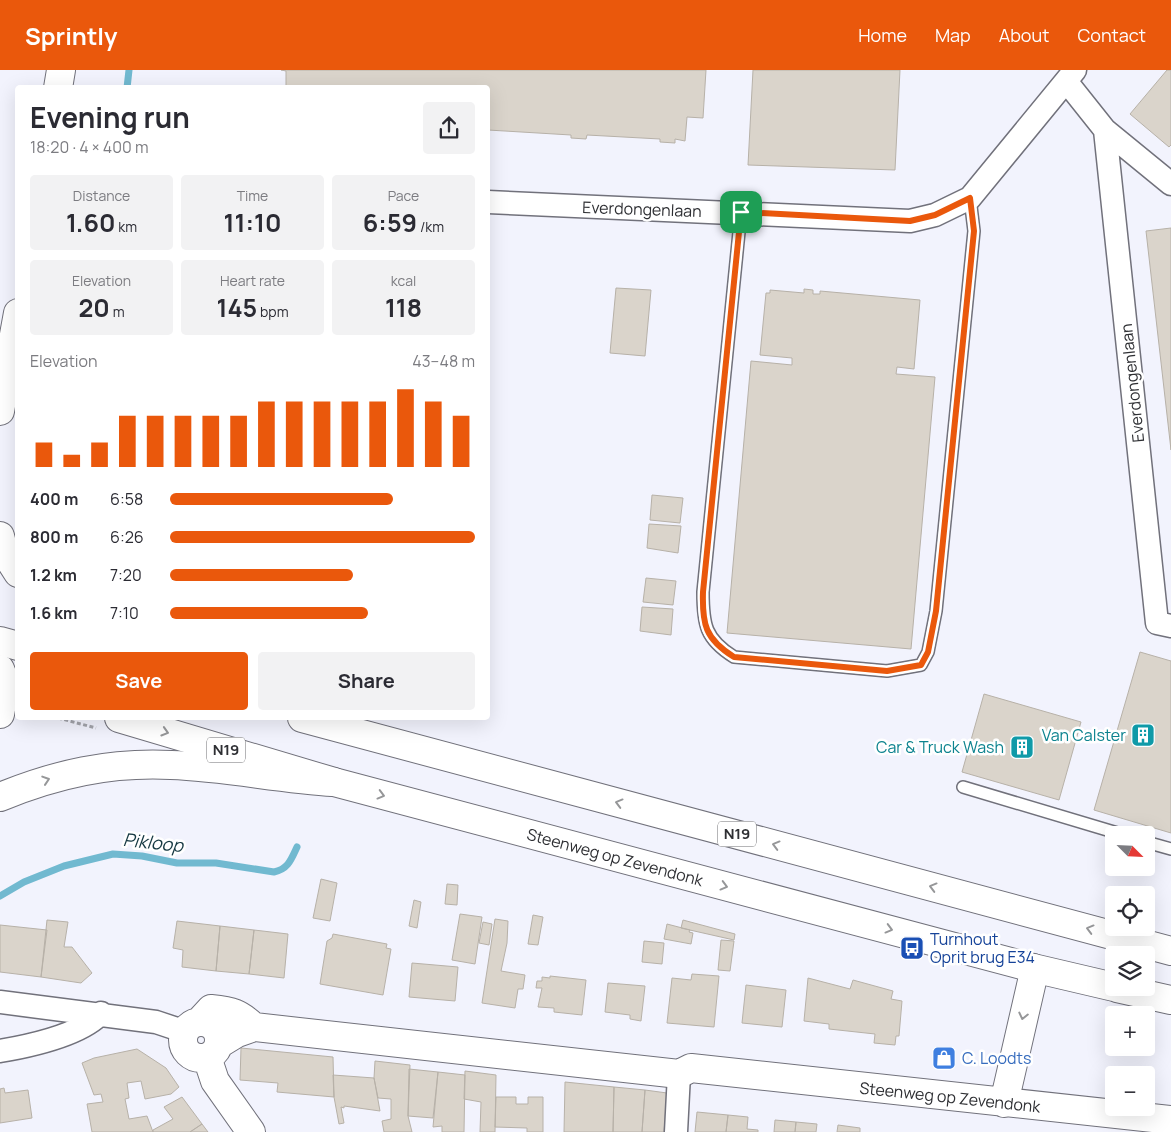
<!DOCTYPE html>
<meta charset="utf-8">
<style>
:root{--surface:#fff;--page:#f2f2f3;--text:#2b2b33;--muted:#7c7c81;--accent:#ea580c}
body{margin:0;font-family:Manrope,sans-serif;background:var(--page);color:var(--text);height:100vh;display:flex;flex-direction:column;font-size:19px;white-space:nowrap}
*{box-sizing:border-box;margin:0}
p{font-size:16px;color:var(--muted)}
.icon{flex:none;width:28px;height:28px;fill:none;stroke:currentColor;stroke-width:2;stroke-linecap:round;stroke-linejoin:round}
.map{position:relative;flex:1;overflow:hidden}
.panel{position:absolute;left:15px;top:15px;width:475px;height:635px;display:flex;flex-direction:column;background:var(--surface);border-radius:5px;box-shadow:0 5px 20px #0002}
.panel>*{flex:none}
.needle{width:32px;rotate:114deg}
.tools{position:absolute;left:1105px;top:756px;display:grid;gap:10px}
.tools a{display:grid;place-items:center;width:50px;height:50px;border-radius:5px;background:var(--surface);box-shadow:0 5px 20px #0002;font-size:25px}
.pin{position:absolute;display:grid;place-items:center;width:42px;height:42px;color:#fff;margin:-21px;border-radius:10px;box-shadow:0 2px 8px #0006}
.round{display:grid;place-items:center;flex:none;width:52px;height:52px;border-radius:5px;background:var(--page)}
.summary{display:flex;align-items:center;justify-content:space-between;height:85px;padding:0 15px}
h1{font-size:28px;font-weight:700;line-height:38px}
.figures{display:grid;grid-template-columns:repeat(3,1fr);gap:8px;height:85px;padding:5px 15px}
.figures div{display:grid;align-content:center;border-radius:5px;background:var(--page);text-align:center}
.figures b{font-size:25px;font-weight:700}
.figures small{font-size:14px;font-weight:400}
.figures p{font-size:14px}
.chart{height:140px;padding:10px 15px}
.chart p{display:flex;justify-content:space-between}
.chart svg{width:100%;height:90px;margin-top:5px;stroke:var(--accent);stroke-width:6}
.button{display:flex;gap:10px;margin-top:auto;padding:10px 15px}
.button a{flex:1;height:58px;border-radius:5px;background:var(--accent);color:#fff;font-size:20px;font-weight:700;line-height:58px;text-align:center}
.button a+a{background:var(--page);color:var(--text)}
ul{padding:0 15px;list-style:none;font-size:16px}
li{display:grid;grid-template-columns:80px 60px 1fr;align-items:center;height:38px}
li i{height:12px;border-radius:6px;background:var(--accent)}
header{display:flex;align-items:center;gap:30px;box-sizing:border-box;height:70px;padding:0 25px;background:var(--accent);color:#fff}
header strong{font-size:24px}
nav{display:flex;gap:28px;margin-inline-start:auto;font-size:18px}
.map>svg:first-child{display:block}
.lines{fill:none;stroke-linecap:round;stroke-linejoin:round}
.stream{stroke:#71b9d0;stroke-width:7}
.building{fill:#dad4cb;stroke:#b7b1a8}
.service-casing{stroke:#71717b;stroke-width:14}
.minor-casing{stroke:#71717b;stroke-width:25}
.tertiary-casing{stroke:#71717b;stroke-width:30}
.primary-casing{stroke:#71717b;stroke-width:30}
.motorway-casing{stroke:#71717b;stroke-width:30}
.path{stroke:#a3a4ab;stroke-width:3;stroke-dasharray:4 2.5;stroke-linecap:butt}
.service{stroke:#fff;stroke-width:11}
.minor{stroke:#fff;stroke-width:22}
.tertiary{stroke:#fff;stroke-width:28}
.primary{stroke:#fff;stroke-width:28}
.motorway{stroke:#fff;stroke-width:28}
.oneway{stroke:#969799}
.route-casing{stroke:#fff;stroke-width:10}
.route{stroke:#ea580c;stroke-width:6}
.labels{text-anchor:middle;stroke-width:5;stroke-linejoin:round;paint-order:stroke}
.shield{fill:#fff;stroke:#6d6d70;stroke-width:1}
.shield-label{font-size:15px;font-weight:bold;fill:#2e2f33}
.street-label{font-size:16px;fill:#2e2f33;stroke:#fff}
.culture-label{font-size:16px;fill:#0d838f;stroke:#fff;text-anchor:end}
.transit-label{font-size:16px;fill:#164399;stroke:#fff;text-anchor:start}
.shop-label{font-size:16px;fill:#366cbe;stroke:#fff;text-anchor:start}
.water-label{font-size:18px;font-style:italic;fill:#153842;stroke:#fff}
</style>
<header>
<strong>Sprintly</strong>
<nav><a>Home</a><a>Map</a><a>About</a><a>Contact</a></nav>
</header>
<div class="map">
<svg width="1171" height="1062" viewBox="0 0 1171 1062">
<rect width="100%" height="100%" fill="#f2f3fd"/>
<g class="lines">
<path class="stream" d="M127,18L129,0
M0,826L24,812L64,796L113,784L142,786L177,793H216L274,802C288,799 291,790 297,777"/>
</g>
<path class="building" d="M281,0H706L703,48L687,47L685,71L675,69V73L660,72V69L587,65L586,69L571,68V65L488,60V65V18H286V1Z
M753,0H900L895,100L748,95Z
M1167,0H1171V75L1169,77L1130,44Z
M1171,158V380L1146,161Z
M616,218L651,220L645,286L610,283Z
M804,219L813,220V224H820V221L920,230L914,299L897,297L896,304L935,307L911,579L727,563L751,291L792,295V288L760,285L766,223H770V220L804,223Z
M652,425L683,428L680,453L650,450Z
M649,454L681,456L678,483L647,478Z
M646,508L676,511L673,535L643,532Z
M642,537L673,539L671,565L640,561Z
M1140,582L1171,591V763L1094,740Z
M984,624L1081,652L1059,730L962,702Z
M321,809L337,813L330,851L313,848Z
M447,814L458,815L457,835L445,834Z
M414,830L421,832L417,858L409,856Z
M460,844L482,847L475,894L452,890Z
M533,845L543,847L538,875L528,874Z
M495,849L508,851L507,873L501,901L525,905L523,919H518L515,938L482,933Z
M47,850L68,852L64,877H72L92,903L81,913L41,907Z
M683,850L735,864L734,870L681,858Z
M177,851L220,856L216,901L182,897L183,880L173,878Z
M483,852L492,854L489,875L479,873Z
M667,854L690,860L689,862L693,863L691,874L664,869Z
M0,855L47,860L41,907L0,902Z
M220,856L254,860L249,904L216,901Z
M254,860L288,864L284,908L249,904Z
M333,864L387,874L386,878L391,879L383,925L320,914L327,871L332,868Z
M721,870L734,871L730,901L718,900Z
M644,871L664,873L662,894L642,892Z
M412,893L458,897L455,931L409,927Z
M692,904L719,906L714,957L667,953L672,908L691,910Z
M550,906L586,910L582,945L554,942V938L538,937L542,918H536L537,911H542V907L550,908Z
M808,908L850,919L853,910L893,921L891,929L902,931L899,966H896L895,975L874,973L875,964L829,959V954L804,951Z
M608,913L645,916L641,951L630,949V945L605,942Z
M746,915L786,920L782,957L742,953Z
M241,978L333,987L334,1027L277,1022L278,1013L240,1010Z
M137,979L166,998L179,1017L171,1024L145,1029L141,1011L127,1013L129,1028L125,1029L129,1049L147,1046L153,1062H92L87,1034L103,1032L101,1024L94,1025L82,993L94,988Z
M375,991L410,995L408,1046L412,1062H384L382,1051L391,1049V1029L378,1028L374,1008Z
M409,999L438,1002L433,1048L408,1046Z
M465,1001L496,1005L495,1062H480L481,1032L464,1029Z
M438,1002L465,1005L464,1062H442V1056L433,1057Z
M333,1005L374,1008L380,1041L344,1036V1038L341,1037L344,1053L339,1054L334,1027Z
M565,1012L614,1017L613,1062H564Z
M614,1017L645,1020L642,1062H613Z
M4,1018L5,1023L28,1020L32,1048L0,1053V1019Z
M645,1020L667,1023L664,1062H642Z
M182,1027L202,1054L190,1062H153V1060L173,1049L164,1037Z
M496,1027H516V1034H528V1027H543V1062H527V1058L495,1057Z
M697,1042L728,1045L726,1062H695Z
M728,1045L748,1047L747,1059L758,1060V1062H726Z
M775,1050L796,1052L795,1062H774Z
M796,1052L817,1054L816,1062H795Z
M202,1054L208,1062H190Z
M838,1055L860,1058V1062H837Z"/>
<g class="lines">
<g class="service-casing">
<path id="service" d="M741,142L703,522C703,554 705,569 734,587L887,601L921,595L928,582L936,541L974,161L970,128
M963,717L1124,765
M1146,772L1171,779"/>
</g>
<g class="minor-casing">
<path id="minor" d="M1066,11L1105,60L1171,114
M1105,60L1157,553L1171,556
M488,132L910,151L935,145L970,128L1075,0
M0,932L156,952L186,962
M0,981C29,976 81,965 101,943
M676,1062L679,1004"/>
</g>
<g class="tertiary-casing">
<path id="tertiary" d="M199,952L211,939C232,941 239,943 254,957
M183 970a18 18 0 1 1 36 0a18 18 0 1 1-36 0Z
M219,974L237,963L254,957L679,1004L691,998L1171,1050
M207,987L215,1011L251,1062
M1004,1033L1032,911L1033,898"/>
</g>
<g class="primary-casing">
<path id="primary" d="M0,571L18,576
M119,648L334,712L1033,898L1114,917
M302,648L1171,881
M1117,918L1171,930"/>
</g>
<g class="motorway-casing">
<path id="motorway" d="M58,18L61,0
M0,341L18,243
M0,466L4,481L18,503
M0,599L6,614L0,644
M0,727C56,704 110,692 171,695C226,697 280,709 334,712"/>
</g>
<path class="path" d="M58,648L96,658"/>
<use href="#service" class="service"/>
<use href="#minor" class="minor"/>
<use href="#tertiary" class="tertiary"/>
<use href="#primary" class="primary"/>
<use href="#motorway" class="motorway"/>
</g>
<defs><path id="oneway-chevron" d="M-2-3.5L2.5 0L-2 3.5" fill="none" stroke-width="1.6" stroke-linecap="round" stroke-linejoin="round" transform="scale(1.25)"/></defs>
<g class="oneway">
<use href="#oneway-chevron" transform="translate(165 662) rotate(17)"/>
<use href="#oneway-chevron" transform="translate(46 710) rotate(-18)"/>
<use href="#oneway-chevron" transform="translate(381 725) rotate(15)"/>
<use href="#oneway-chevron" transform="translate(619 733) rotate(-165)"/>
<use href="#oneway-chevron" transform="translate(776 775) rotate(-165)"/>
<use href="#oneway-chevron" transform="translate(724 816) rotate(15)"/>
<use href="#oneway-chevron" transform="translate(933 817) rotate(-165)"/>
<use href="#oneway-chevron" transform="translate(889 859) rotate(15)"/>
<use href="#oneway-chevron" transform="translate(1090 859) rotate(-165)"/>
<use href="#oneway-chevron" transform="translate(1023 946) rotate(103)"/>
</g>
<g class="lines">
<g class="route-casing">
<path id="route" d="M970,128L974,161L936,541L928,582L921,595L887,601L734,587C705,569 702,554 703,522L741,142L910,151L935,145Z"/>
</g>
<use href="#route" class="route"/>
</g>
<defs>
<g id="building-square" transform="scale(1.25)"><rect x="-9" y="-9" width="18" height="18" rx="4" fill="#0f9aa8" stroke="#fff"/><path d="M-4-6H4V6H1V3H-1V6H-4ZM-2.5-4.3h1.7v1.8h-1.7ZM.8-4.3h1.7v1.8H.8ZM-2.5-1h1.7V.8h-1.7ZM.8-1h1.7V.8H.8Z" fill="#fff"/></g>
<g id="bus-square" transform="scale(1.25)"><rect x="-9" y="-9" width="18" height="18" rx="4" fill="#1a4fb4" stroke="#fff"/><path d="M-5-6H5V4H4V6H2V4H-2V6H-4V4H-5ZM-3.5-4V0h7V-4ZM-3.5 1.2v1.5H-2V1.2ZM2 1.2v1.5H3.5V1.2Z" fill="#fff"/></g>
<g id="shop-square" transform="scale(1.25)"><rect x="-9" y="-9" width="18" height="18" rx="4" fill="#3f7fe0" stroke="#fff"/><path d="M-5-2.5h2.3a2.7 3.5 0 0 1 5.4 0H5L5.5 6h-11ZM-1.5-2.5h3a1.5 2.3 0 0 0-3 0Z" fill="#fff"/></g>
</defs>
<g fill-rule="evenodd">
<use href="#building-square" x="1143" y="665"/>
<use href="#building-square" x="1022" y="677"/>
<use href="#bus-square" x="912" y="878"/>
<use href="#shop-square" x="944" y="988"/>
</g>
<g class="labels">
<g class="shield">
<rect x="207" y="667.5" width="38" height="25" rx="4"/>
<rect x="718" y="751.5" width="38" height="25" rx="4"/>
</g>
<g class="shield-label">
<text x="226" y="685">N19</text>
<text x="737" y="769">N19</text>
</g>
<g class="street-label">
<text transform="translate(642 139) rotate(2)" y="6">Everdongenlaan</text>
<text transform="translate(1132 313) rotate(-96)" y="6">Everdongenlaan</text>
<text transform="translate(615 787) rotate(15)" y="6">Steenweg op Zevendonk</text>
<text transform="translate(950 1027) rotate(6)" y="6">Steenweg op Zevendonk</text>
</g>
<g class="culture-label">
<text x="1126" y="671">Van Calster</text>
<text x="1004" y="683">Car &amp; Truck Wash</text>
</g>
<g class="transit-label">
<text x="930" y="875">Turnhout<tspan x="930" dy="18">Oprit brug E34</tspan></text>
</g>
<g class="shop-label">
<text x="962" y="994">C. Loodts</text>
</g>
<g class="water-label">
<text transform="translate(153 773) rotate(6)" y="6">Pikloop</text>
</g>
</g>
</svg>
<div class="tools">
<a><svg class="needle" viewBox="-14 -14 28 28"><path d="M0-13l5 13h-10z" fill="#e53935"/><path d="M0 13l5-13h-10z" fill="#7c7c81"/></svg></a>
<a><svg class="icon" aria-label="locate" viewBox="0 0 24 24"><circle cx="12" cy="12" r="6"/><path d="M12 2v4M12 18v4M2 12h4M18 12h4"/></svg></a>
<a><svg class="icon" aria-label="layers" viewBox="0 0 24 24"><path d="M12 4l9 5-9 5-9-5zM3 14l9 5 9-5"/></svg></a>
<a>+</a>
<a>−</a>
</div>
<div class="pin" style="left:741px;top:142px;background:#1e9e55"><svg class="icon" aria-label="arrive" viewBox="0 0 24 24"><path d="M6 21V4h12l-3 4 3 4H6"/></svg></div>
<section class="panel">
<div class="summary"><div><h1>Evening run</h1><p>18:20 · 4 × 400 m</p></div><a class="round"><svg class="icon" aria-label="share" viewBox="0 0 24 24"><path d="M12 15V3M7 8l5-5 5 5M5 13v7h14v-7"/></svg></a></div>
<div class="figures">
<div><p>Distance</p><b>1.60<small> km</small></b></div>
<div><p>Time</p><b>11:10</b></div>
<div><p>Pace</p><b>6:59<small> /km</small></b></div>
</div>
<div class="figures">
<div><p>Elevation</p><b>20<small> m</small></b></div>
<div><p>Heart rate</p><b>145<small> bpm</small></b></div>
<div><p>kcal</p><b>118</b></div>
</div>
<div class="chart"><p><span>Elevation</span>43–48 m</p>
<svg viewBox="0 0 160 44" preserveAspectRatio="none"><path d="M5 44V32M15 44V38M25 44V32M35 44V19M45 44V19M55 44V19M65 44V19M75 44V19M85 44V12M95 44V12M105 44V12M115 44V12M125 44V12M135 44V6M145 44V12M155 44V19"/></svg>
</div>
<ul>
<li><b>400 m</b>6:58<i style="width:73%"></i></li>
<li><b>800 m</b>6:26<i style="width:100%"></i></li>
<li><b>1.2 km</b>7:20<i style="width:60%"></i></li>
<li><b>1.6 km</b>7:10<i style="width:65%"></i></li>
</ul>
<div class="button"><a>Save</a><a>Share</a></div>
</section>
</div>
